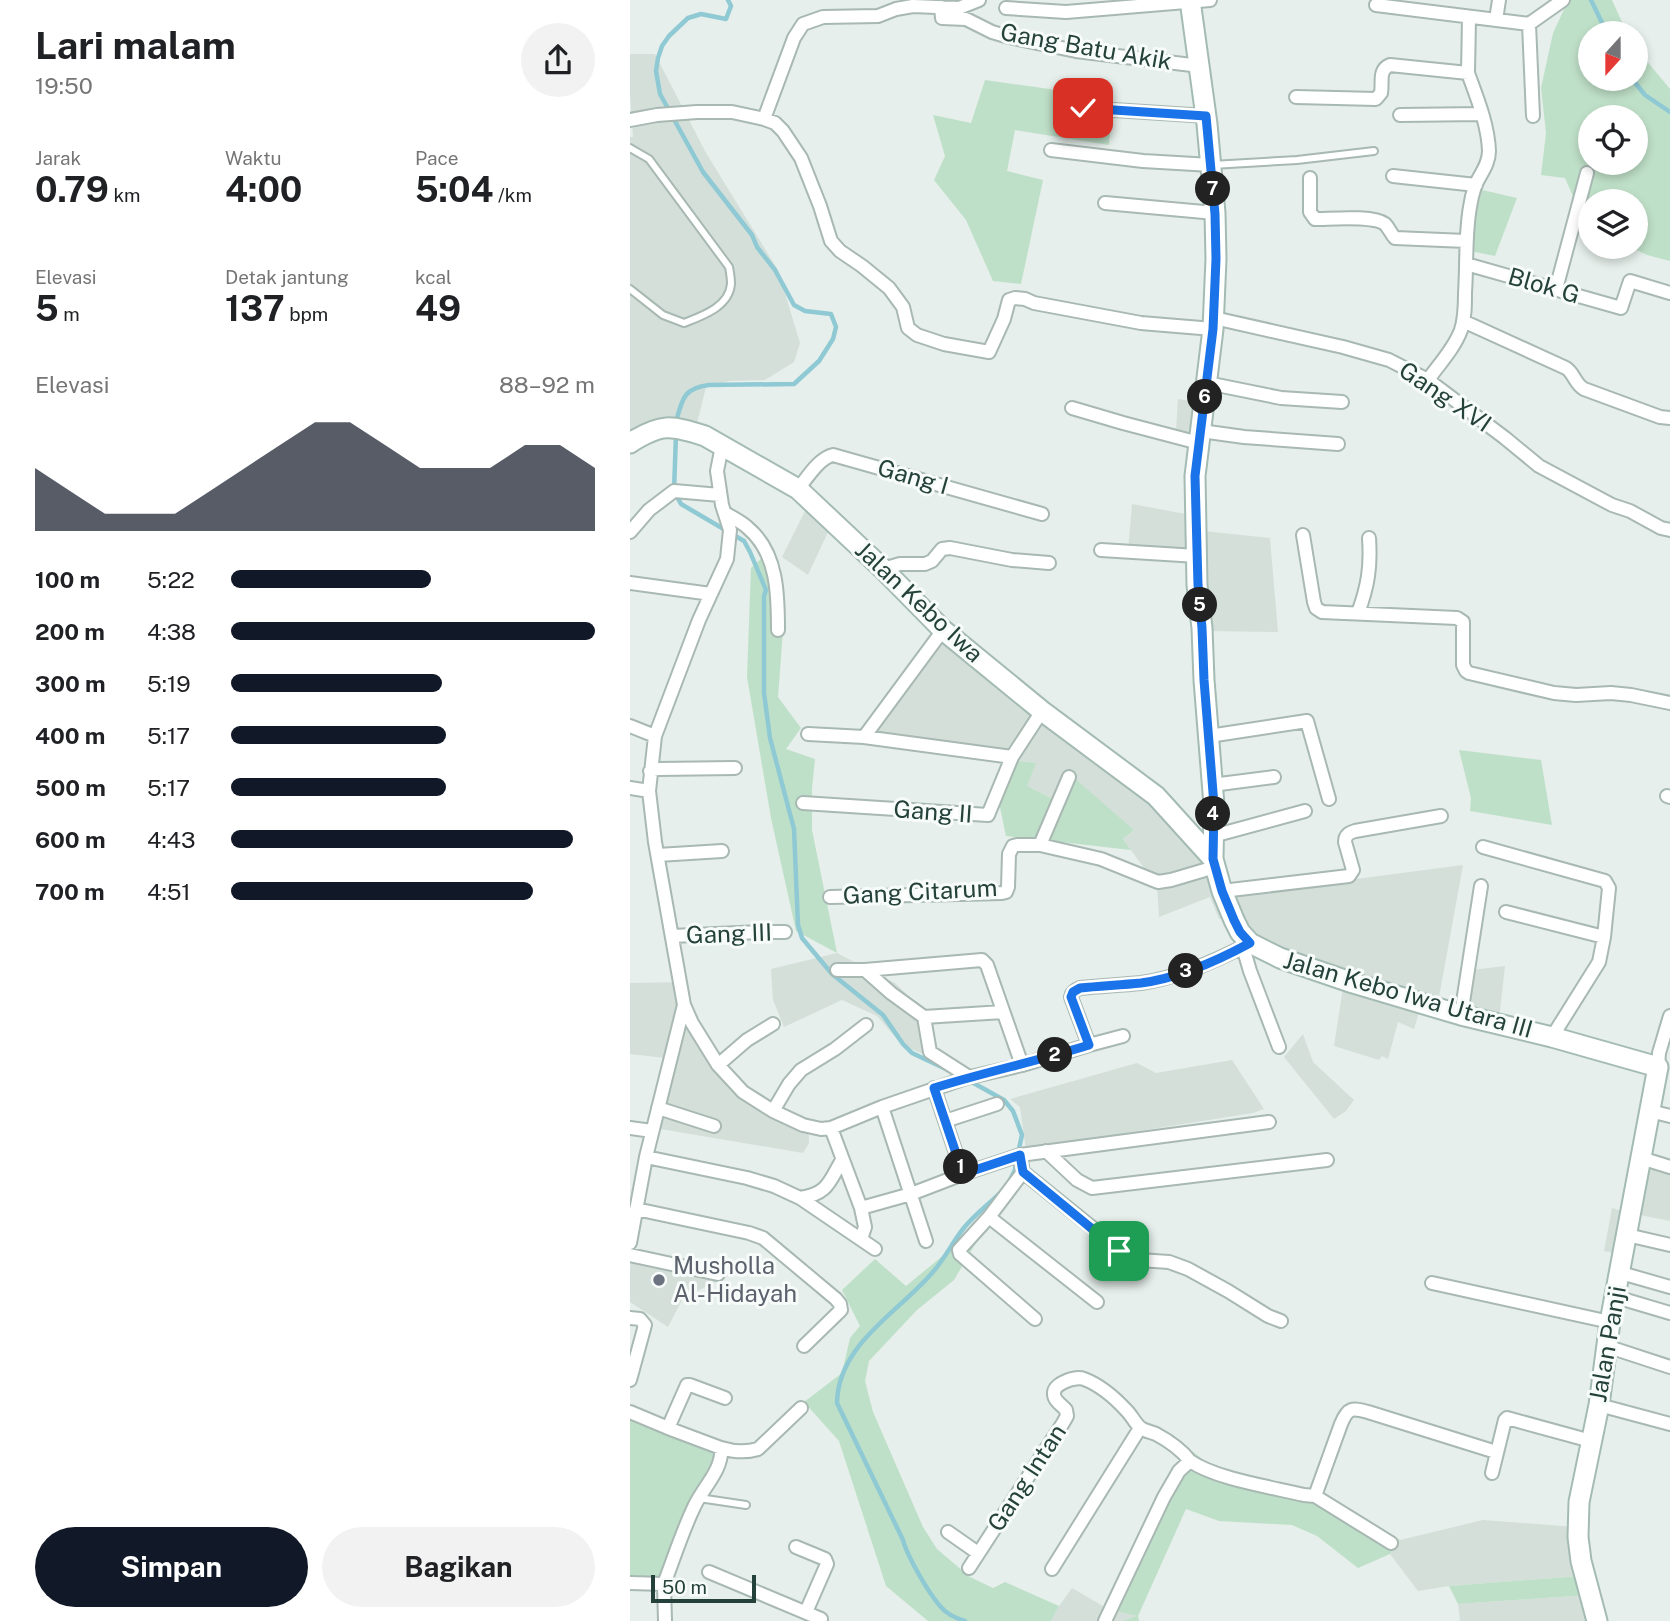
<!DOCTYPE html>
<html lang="id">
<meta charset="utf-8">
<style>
:root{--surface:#fff;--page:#f2f2f2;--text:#202124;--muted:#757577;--accent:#111827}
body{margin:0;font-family:"Public Sans",sans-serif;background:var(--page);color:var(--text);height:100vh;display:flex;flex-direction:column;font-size:26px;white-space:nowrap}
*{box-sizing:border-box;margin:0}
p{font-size:23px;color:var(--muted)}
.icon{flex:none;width:38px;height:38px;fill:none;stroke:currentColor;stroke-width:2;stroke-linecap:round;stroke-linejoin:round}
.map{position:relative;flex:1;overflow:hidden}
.side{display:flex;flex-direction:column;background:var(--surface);width:630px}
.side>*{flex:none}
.needle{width:46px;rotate:201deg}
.controls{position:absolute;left:948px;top:21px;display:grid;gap:14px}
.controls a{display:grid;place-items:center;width:70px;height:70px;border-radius:50%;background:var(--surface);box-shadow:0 4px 10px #0003;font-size:35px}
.scale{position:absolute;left:21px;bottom:18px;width:105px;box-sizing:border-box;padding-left:7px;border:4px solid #24423a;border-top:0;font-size:19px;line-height:24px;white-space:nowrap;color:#24423a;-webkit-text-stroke:5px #f7fbf9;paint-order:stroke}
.pin{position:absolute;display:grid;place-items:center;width:60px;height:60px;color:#fff;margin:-30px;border-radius:14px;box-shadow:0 4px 10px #0006}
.km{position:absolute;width:35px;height:35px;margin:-18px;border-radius:50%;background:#222;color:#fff;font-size:19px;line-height:35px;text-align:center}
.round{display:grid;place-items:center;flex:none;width:74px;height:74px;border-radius:37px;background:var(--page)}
.headline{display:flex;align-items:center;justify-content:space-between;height:119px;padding:0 35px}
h1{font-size:38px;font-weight:700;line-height:52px}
.figures{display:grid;grid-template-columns:repeat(3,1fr);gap:10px;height:119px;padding:7px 35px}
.figures div{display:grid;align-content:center}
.figures b{font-size:35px;font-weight:700}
.figures small{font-size:19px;font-weight:400}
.figures p{font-size:19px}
.chart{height:196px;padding:14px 35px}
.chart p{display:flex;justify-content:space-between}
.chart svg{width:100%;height:126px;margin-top:7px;fill:var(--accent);opacity:.7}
.button{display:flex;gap:14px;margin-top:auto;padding:14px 35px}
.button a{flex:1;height:80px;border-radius:42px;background:var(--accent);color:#fff;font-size:28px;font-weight:700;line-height:80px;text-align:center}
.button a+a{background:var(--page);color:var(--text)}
ul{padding:0 35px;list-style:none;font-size:23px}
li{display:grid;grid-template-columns:112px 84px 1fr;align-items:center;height:52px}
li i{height:18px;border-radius:9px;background:var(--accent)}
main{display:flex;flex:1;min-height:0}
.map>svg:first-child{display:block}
.built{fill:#d4dfda}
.green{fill:#bfe0c8;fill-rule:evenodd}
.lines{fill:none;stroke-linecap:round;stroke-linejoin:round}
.stream{stroke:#8ec9d4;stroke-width:4.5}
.lane-casing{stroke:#a8b8b2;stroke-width:10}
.street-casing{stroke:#a8b8b2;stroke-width:16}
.secondary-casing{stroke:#a4bbb3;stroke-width:23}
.lane{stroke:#fff;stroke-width:6}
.street{stroke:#fff;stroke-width:12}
.secondary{stroke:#fff;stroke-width:19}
.route-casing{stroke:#fff;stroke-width:14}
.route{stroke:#1a73e8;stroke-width:9}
.worship-dot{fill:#6b7280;stroke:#f7fbf9;stroke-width:2.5}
.labels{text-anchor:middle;stroke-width:6;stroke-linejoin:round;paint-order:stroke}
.street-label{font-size:24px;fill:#24423a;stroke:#f7fbf9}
.worship-label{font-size:24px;fill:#5b616d;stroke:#f7fbf9;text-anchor:start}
</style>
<main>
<section class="side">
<div class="headline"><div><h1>Lari malam</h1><p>19:50</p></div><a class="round"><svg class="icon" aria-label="share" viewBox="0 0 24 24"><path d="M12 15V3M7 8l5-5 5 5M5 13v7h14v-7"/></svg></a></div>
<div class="figures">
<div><p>Jarak</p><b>0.79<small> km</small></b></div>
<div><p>Waktu</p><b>4:00</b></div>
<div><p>Pace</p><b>5:04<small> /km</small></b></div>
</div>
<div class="figures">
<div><p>Elevasi</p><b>5<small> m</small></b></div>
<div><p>Detak jantung</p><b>137<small> bpm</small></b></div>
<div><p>kcal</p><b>49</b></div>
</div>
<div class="chart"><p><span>Elevasi</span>88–92 m</p>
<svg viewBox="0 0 160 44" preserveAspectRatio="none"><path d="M0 44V22L10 30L20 38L30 38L40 38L50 30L60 22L70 14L80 6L90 6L100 14L110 22L120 22L130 22L140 14L150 14L160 22V44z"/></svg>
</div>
<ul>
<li><b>100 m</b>5:22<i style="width:55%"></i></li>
<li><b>200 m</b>4:38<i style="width:100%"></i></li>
<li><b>300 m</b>5:19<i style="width:58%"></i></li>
<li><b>400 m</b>5:17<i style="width:59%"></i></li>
<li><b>500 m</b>5:17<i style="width:59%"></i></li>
<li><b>600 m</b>4:43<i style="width:94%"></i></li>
<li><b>700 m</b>4:51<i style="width:83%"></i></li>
</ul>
<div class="button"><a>Simpan</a><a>Bagikan</a></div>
</section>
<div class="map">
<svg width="1040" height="1621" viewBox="0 0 1040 1621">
<rect width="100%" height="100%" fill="#e6efeb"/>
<path class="built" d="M0,54H25L76,153L148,270L170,343L164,362L135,380L99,381L76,387L65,431L0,438V137H3L0,94Z
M548,399L577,404L572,434L546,431Z
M182,497L205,517L178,575L152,557Z
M502,504L561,515L564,530L640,538L648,632L577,631L570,562L498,551Z
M318,628L420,708L590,866L605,889L604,895L833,865L808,1003L793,999L784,1029L768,1022L758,1059L752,1056L749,1060L704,1046L714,981L621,937L611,915L589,919L580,897L529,917L527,886L493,839L504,830L500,827L432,803L396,786L405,763L238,736Z
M207,953L265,983L294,1011L312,1061L273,1046L247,1016L212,1000L154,1027L143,1000L141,969Z
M875,966L869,1020L835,1010L842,970Z
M55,982L57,1011L88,1067L133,1098L178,1118L179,1143L173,1153L19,1127L35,1058L0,1054V983Z
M673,1034L683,1062L724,1100L716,1111L704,1119L654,1057Z
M602,1060L634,1109L623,1113L420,1145L396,1151L390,1107L380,1099L507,1063L526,1073Z
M1013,1159L1040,1165V1221L1000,1213L993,1255L974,1251L982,1208L999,1213Z
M2,1253L32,1260L110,1270L53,1298L38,1327L0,1302V1270Z
M853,1520L946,1527L950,1576L819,1586L788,1591L760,1554L770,1540Z
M442,1588L478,1609L508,1616L492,1621H421L429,1606Z
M959,1595L967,1621H830L828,1604Z"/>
<path class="green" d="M936,0H982L997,33H961V79H1006V48L1040,89V261L1017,255L1000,247H1006V201H961V228L956,226L935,178L911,175L916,133L911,88L923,33L937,3ZM961,117H1006V163H961Z
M355,80L483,98L479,145L385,130L377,171L413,180L391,284L363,281L336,220L304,180L315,156L303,115L341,123Z
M848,189L887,198L865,256L840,251Z
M133,557L151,587L153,631L148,697L171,728L156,749L185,759L182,789V830L207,953L166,931L141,818L117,677L121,568Z
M829,750L911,760L922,825L840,811L841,798Z
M382,760L406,763L397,786L431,803L442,776L504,830L493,839L501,850L376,836L369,803Z
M338,1235L347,1241L324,1280L287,1310L239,1361L235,1381L243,1412L293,1527L307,1549L340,1577L363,1588L375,1582L429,1606L421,1621H298L256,1586L209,1441L174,1402L212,1373L220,1338L230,1326L212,1290L245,1259L276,1286Z
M0,1416L95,1445L35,1586L0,1582Z
M558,1448L580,1465L682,1492L770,1540L760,1554L728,1568L687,1536L662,1525L589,1521L556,1509L508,1616L509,1621H492L507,1616L478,1609L483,1590Z
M950,1576L959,1595L828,1604L819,1586Z"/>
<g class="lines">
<path class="stream" d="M961,0L977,33
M1002,79L1015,95L1040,112
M46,422C52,400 53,388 79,385L164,384L189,361L203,339L206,327L201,314L175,311L164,305L145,270L127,247L122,235L73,172L30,94L26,71L28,58L32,46L39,36L58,18L71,14L96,19L101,6L98,0
M46,434L44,491L51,504L114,541L120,552L136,590L134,596V693L140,738L164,829L168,925L172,938L202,974L253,1015L273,1044L282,1053L318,1070
M338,1080L374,1100L383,1111L392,1135L388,1153
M380,1180L385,1170L386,1161
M335,1621C328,1619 321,1616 315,1611C302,1600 277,1556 273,1540L207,1403C208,1344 268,1313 302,1273C314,1260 322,1243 333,1229C343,1216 359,1204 371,1192"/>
<g class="lane-casing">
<path id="lane" d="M0,148L19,159L99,267C100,272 101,279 101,284C99,307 72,316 54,323L33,315L0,289
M582,165L667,160L744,151
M69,1498L116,1505"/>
</g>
<g class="street-casing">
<path id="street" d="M746,5L899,24
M311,7L312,18L336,19L362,32L379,37L446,51L570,66
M376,8L436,12L580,0
M866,20L869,0
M838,73L839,18
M666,97L746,99L751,93C753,82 748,70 760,65L838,73C847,98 858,124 859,151C859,165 850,174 845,186C843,192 841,200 840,207C835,235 837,264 835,293C835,306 835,318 831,330C824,349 809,364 798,380
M453,108L577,116
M770,115L852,114
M903,116L899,24L933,0
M134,119L164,38L173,24L193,17L248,16L266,9L283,6L329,8L349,0
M0,120L27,115L67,112H102L134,119L145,123L153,131L171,158L190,206L201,241L210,251L232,266L259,288L273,307L278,328L287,335L314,344L359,352L374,319L379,300L385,298L395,299L404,303L511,323L583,329
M421,150L513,161L581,165
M763,176L846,185
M680,178V212L685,219C701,219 743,215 755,224C759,228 761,234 765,238L836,241
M475,203L585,213
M836,264L991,308L1000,281L1040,293
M926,289L957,173
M584,318L713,347L759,360L798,380L875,438L909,466L982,505L1000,511L1031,528L1040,530
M833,321L936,368C944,373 945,384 954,389L1030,417L1040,418
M577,383L651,398L712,402
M442,408L493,423L569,443
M571,431L614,437L708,444
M92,446L87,471L92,505L100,530L97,559L69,620L25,736L19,791L25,842L54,1005L62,1023L88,1065L113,1092L143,1111L173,1125L191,1129L201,1128L252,1107L336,1078L392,1065L459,1045L441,997C442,992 445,990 450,988C470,986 491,985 511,983C547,978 588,960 620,943
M168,489C177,478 189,458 203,455L412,514
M95,513C103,518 112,522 118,528C148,553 148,596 148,630
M0,532L19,510L44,491L90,495
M673,535L684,602L686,608L692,612L827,618L833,622V665L836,671L839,673L924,693L946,695L981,693L1001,695L1040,703
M471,550L567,556
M253,569L270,564H295L302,561L312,549L320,548L382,560L419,563
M0,583L81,594
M728,613C738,586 741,567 739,538
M0,726L25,736
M178,734L234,737L382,757
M579,736L677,721L699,799
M234,737L313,630
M20,771L28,769L105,768
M582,785L644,777
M0,788L19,791
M1037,796L1040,797
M173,803L358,815L382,757L412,711
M583,836L675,811
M410,845L439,777
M853,847L975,881L979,888L974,937L969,962L922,1037
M28,855L92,851
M592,891L719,876L723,870L715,842C715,835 719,833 725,831L811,816
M200,897L372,893L376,892L378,887L379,854L383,846L387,845H410L471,859L528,882L541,880L585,867
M876,912L974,937
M42,936L131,932H155
M613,947L620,971L649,1047
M207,970H235L261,993L294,1017L300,1052L339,1077
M235,970L352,960L357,965L392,1065
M831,1015L851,886
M294,1017L373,1012
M459,1045L493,1036
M88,1065L117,1040L143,1024
M1028,1067L1029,1053L1040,1016
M304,1088L333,1174
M252,1107L296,1241
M28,1108L84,1126
M143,1111L159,1084L171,1070L205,1049L236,1025
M1020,1111L1040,1116
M315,1121L367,1104
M0,1128L22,1131
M201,1128L231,1208L281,1194L333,1174L390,1155L639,1122
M416,1151L447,1180L462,1188L697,1160
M390,1155L393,1172L496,1255L509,1260L539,1262L558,1269L598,1291L638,1316L651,1321
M16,1157L117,1178L144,1186L170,1198L245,1249
M1011,1158L1040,1167
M393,1172L359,1217L467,1302
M170,1198C198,1194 199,1182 212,1160
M231,1208L235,1227L231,1239
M6,1209L119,1233L133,1238L206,1299L210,1304L211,1310L174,1346
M359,1217L329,1250L330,1254L405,1319
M997,1235L1040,1245
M0,1243L16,1157L54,1005
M0,1255L88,1274
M991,1273L1040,1287
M802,1283L980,1322
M986,1297L1040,1313
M0,1318L10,1319L15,1325L0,1380
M976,1346L1040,1367
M969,1405L1040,1424
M0,1412L43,1430L91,1448
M38,1428L57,1385H60L95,1398
M862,1473L875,1420L877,1418L961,1441
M685,1496L711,1424C718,1407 722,1408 738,1412L866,1452
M318,1532L348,1553
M166,1547L195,1559L197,1564L176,1612
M339,1568L433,1423L437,1416L436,1410C432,1405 424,1401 424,1394C423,1383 446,1376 454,1379C470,1385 486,1399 497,1411C502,1416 506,1425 511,1428C515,1431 521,1432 526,1434C539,1441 551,1449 560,1461
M422,1569L510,1428
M79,1572L191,1619
M0,1583L34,1584L35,1621
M34,1584C44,1558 52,1532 64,1507C73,1487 93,1470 91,1448C104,1452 115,1453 128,1449L171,1408
M475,1621L534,1497L549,1471L560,1461C586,1479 641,1487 674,1495L685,1496L761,1543"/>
</g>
<g class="secondary-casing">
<path id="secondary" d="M560,0L577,124L585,213L586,259L583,329L565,476L567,585L572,628L574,680L584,805L583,859L592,891L604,920L610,932L620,943L650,958L723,983L831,1015L922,1037L1028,1067L980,1322L969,1405L949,1502L948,1537L951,1561L967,1621
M0,443C31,423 41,425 75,436L168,489L253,569L313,630L412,711L526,796L583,859"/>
</g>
<use href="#lane" class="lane"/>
<use href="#street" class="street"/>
<use href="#secondary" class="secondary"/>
</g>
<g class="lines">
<g class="route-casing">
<path id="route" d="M453,108L576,116L585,214L586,259L583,329L565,476L568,585L572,628L574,680L584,805L583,859L592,891L604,920L610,932L620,943C587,961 549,978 511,983C491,985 470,986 450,988L443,992L441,997L459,1045C408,1061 355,1072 304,1088L333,1174L390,1155L393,1172L489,1251"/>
</g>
<use href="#route" class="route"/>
</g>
<circle class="worship-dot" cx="29" cy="1280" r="7"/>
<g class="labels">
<g class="street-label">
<text transform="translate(456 47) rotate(10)" y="8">Gang Batu Akik</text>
<text transform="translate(914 286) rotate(16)" y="8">Blok G</text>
<text transform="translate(815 397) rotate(34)" y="8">Gang XVI</text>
<text transform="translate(283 477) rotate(16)" y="8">Gang I</text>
<text transform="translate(289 602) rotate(43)" y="8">Jalan Kebo Iwa</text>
<text transform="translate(303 812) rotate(4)" y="8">Gang II</text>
<text transform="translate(290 892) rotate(-3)" y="8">Gang Citarum</text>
<text transform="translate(99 934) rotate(-2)" y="8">Gang III</text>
<text transform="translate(778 995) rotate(16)" y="8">Jalan Kebo Iwa Utara III</text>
<text transform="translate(978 1344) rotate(-80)" y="8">Jalan Panji</text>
<text transform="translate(397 1478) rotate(-57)" y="8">Gang Intan</text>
</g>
<g class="worship-label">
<text x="43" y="1274">Musholla<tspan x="43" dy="28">Al-Hidayah</tspan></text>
</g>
</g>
</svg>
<div class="controls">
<a><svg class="needle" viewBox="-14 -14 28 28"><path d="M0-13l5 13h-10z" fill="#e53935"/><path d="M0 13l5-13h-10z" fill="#757577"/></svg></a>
<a><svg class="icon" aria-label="locate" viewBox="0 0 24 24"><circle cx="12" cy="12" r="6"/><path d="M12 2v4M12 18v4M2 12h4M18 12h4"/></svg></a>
<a><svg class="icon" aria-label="layers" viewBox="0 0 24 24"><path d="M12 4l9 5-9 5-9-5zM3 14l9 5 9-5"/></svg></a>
</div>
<div class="scale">50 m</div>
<div class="pin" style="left:489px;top:1251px;background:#1e9e55"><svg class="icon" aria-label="arrive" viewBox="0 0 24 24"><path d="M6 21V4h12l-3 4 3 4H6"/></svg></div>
<div class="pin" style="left:453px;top:108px;background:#d93025"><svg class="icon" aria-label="check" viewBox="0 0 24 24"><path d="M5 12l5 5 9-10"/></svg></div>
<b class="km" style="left:331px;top:1167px">1</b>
<b class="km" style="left:425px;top:1055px">2</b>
<b class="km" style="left:556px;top:971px">3</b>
<b class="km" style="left:583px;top:814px">4</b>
<b class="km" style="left:570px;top:605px">5</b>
<b class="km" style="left:575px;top:397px">6</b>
<b class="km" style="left:583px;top:189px">7</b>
</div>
</main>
